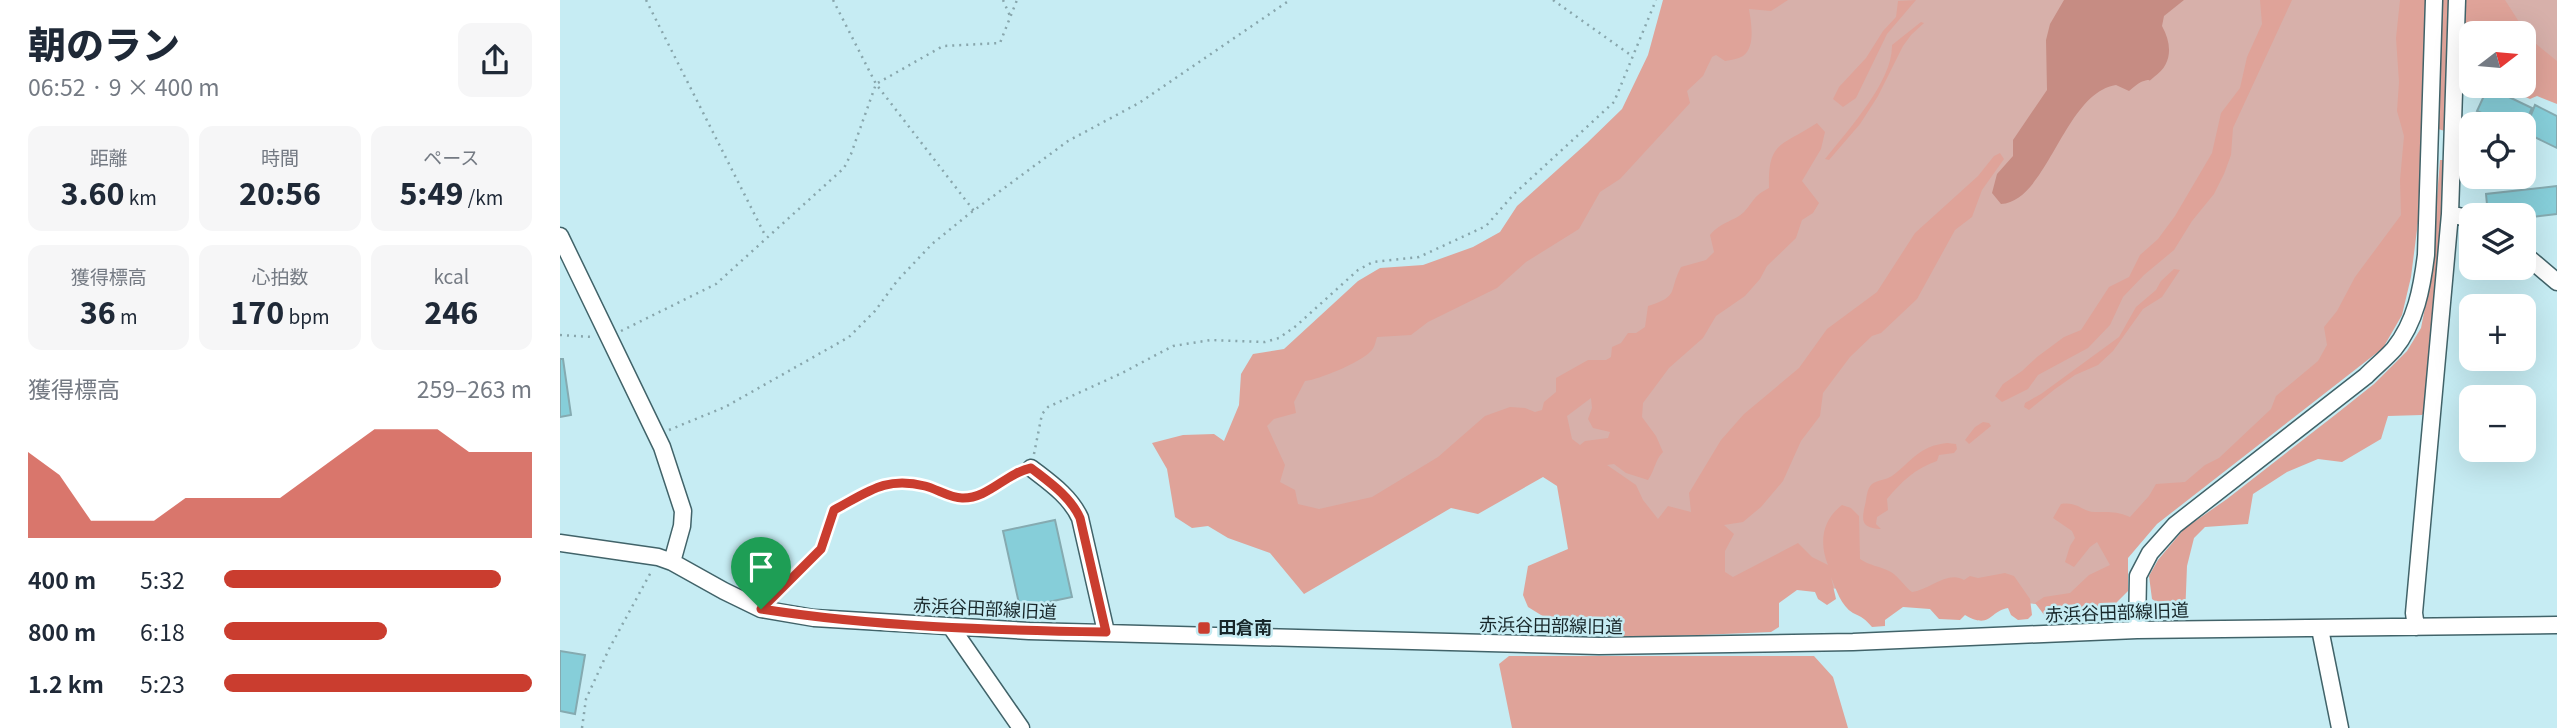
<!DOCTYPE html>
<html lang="ja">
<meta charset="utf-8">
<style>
:root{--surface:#fff;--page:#f6f6f7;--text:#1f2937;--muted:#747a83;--accent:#ca3d2f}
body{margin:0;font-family:Georgia,"Noto Sans JP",serif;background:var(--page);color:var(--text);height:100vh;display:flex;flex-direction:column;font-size:26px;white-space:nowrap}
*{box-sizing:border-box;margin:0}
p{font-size:23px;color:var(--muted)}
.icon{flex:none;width:38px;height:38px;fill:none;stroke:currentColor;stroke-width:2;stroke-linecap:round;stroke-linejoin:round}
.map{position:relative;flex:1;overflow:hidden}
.drawer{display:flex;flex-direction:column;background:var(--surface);width:560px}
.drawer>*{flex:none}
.needle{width:46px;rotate:74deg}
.controls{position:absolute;left:1899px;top:21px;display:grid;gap:14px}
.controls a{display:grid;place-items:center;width:77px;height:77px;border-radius:14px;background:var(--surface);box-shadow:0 7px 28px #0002;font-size:35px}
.pin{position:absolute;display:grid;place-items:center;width:60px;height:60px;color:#fff;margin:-72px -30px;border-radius:50% 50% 50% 0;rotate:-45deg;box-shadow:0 0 7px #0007}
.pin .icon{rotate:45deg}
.round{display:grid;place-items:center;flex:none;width:74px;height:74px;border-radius:14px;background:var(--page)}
.overview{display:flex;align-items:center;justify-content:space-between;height:119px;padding:0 28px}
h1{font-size:38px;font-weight:800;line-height:52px}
.figures{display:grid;grid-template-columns:repeat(3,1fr);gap:10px;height:119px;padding:7px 28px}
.figures div{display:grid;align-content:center;border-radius:14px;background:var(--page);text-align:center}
.figures b{font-size:30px;font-weight:800}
.figures small{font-size:19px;font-weight:400}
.figures p{font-size:19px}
.chart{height:196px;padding:14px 28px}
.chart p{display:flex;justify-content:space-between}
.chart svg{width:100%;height:126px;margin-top:7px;fill:var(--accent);opacity:.7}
ul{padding:0 28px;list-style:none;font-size:23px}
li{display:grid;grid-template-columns:112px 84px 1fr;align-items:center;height:52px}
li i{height:18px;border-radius:9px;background:var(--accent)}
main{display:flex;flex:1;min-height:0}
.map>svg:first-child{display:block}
.green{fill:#d7b0aa}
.forest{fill:#dfa399;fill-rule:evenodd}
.water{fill:#c68c83}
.building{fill:#86ced9;stroke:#85aab0;stroke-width:2}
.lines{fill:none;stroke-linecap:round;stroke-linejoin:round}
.minor-casing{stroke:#416369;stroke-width:19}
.path{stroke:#88a6ac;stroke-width:2.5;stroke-dasharray:2 5;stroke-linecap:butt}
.minor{stroke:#fff;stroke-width:16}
.route-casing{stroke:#fff;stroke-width:14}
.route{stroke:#ca3d2f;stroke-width:9}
.poi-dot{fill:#ca3d2f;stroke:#c6ecf3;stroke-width:2.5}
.labels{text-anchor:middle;stroke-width:5;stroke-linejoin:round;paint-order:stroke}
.street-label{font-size:18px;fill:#18272a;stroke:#c6ecf3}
.poi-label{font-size:18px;font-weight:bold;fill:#18272a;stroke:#c6ecf3;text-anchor:start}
</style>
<main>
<section class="drawer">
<div class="overview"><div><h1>朝のラン</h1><p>06:52 · 9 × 400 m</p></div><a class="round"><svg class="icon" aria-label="share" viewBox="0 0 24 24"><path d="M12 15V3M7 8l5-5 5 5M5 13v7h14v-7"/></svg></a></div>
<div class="figures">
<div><p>距離</p><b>3.60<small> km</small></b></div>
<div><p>時間</p><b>20:56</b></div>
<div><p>ペース</p><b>5:49<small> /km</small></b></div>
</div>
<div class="figures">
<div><p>獲得標高</p><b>36<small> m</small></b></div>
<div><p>心拍数</p><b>170<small> bpm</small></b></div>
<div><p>kcal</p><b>246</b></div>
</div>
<div class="chart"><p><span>獲得標高</span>259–263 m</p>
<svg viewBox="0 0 160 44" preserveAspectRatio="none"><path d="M0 44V14L10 22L20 38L30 38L40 38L50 30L60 30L70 30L80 30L90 22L100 14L110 6L120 6L130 6L140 14L150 14L160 14V44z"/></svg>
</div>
<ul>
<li><b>400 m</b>5:32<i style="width:90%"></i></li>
<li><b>800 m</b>6:18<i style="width:53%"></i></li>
<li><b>1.2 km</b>5:23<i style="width:100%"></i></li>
</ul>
</section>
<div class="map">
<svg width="1997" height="728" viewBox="0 0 1997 728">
<rect width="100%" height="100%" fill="#c6ecf3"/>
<path class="green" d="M1155,0H1997V99L1964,33H1911L1862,42L1854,220L1816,340L1563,545L1558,585L1516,607L1161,580L977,453L725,549L676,433L729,361L936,248L1066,113Z"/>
<path class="forest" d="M1103,0H1228L1211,11L1189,9C1191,22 1196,47 1183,56C1178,59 1171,60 1165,61L1156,55L1152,57L1143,76L1127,91L1130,103L1060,179L1040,192L1019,229L966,262L937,288L868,322L851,335L817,337C815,343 815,348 810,352C801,362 758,380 745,381L734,402L736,413L714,419L707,426L725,465L720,482L735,490L738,504L759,509L812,497L878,457L925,416L950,407L965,408L975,412L982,410L984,402L996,392V378L1028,360H1046L1051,357L1052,347L1061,343L1068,333H1076L1085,327L1088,306C1120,296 1108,292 1121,267L1146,260L1154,252L1150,235C1162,221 1175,221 1184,212C1194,201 1193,196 1209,188C1208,140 1221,147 1257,123L1265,132L1261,149L1242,181L1259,203L1253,213L1242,220L1236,238L1207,266L1200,279L1185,296L1156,316L1143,338L1109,368L1083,403L1082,417L1096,436L1103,452C1095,460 1095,470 1088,480L1066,473L1054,464L1047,465L1076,485L1083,500L1098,519L1108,506L1131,512L1129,493L1161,440L1184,414L1239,368L1267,329L1317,292L1355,233L1418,176L1434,156L1440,153L1444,159L1422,190L1412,217L1395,230L1357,299L1321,333L1312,336L1290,357L1263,393L1260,416L1241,441L1223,481L1201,507L1183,522L1164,525L1174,534L1165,551V572L1173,577L1238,543L1252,557L1268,565C1259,543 1262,520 1282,505L1291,508L1299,516L1300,559C1310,566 1320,566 1331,572C1340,578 1344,586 1352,592C1369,590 1388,570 1404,580L1410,576L1418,578L1445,573L1454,576L1470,599L1472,615L1468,619L1458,620L1451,615L1448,608C1429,611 1431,630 1405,615L1400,620L1379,619L1370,609L1343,607L1325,620V626L1312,627C1305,619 1302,617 1293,613C1281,606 1276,589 1271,577L1276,599L1267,605L1258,599L1255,592L1237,590L1219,603V627L1211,632L1068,638L1007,631L968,607L963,595L968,566L1008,549L997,486L983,477L918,514L891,508L744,594L710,553L668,538L648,526L632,528L615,517L607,469L592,443L623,435L654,434L664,441L679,405L681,374L693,354L724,349L798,281L820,268L863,265L913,247L940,232L957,206L1027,143L1062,109L1088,55ZM1031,398L1032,408L1028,419L1033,428L1050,432L1048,438L1025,441L1020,445L1012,439L1007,416Z
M1356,0L1327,34L1296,98L1283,107L1273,99L1279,87L1306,58L1323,31L1336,17L1338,1Z
M1700,0H1732L1673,128L1671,155L1664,174L1654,194L1632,221L1614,250L1584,275L1563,297L1550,325L1528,348L1478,375L1468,389L1442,402L1435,396L1443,384L1462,371L1477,357L1504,337L1521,330L1549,287L1569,277L1580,255L1598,239L1615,216L1652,153L1661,113L1680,88L1687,57L1702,24Z
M1840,0H1866L1859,214L1851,277L1842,315L1823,348L1597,524L1568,558V591L1555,604L1536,615L1485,616L1475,603L1484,597L1510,593L1529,575L1550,565L1537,542L1530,547L1514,567L1505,562L1510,546L1515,538L1512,531L1493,518L1501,504C1518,501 1522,512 1535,512C1549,512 1556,511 1570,517L1589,496L1596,484L1625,482L1645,465L1659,458L1711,409L1716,396L1758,361L1767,345L1764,327L1777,311L1795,277L1841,215L1840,180L1844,136L1837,111L1839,82L1836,38Z
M1881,0H1945L1970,39L1997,61V104L1977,96L1970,99L1941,86H1964V33H1911V72L1903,90L1901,108L1885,131L1878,129Z
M1361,22L1364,23L1351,35L1343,46L1318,96L1300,124L1269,160L1265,159C1288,130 1333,81 1332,45Z
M1880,160H1884L1886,200L1868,406L1862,415L1828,416L1821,439L1782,462L1758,459L1727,472L1693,494L1688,524L1645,527L1634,538L1627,566L1625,617L1616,616L1592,599L1589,576L1598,560L1624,529L1667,499L1775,415L1814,384L1847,351L1861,328L1870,282Z
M1614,269L1620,270L1602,297L1583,309L1553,351L1538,365L1515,375L1495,389L1469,410L1464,407L1465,403L1481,394L1559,337L1576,307L1596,290L1601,281Z
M1423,422L1429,423L1431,426L1409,444L1405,440L1415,427Z
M1387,443L1396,444L1397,449L1394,453L1379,455L1377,461C1356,468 1341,482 1327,499L1328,510L1317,517L1316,524L1321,529C1302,528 1301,522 1305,505C1307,498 1306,490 1312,484C1317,480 1326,480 1332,476C1352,461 1359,446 1387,443Z
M949,656H1254L1273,677L1288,728H952L939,664Z"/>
<path class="water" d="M1504,0H1624L1604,16L1602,26C1612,44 1613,64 1594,77C1586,84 1593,78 1584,81C1579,82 1573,88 1569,91L1556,85C1504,93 1488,201 1441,204L1432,193L1437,174L1453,156V140L1487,90L1486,40L1490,24Z"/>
<path class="building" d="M1928,87L1972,108L1964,127V124H1946L1917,111Z
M1975,105L1997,116V148L1964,132Z
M1997,186V214L1964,218V215H1928L1926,194Z
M0,359H3L11,415L0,417Z
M495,520L512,597L460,608L443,531Z
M0,651L25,655L15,714L0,711Z"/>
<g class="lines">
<g class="minor-casing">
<path id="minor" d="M1890,214L1897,0
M0,236L102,447L123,511L122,526L112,562
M1964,254L1997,282
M471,468C489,482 510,496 520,518L546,632
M0,543L98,557L112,562L164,591L201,609L254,618L469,631L1039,646L1293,642L1577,630L1997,625
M391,627L461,728
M1856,627L1854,613L1890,214L1911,219
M1760,629L1780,728
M1577,630L1578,576L1590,553L1615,525L1806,376C1815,367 1826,358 1834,349C1856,322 1862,287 1866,255L1874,0"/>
</g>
<path class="path" d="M86,0L206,237
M273,0L316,84L414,211
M443,0L450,16
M993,0L1072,56
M61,331L156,284L284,168L291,154L316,84L383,46L440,43L457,0
M0,335L32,337
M109,430L165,407L289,337L315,311L337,281L372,244L409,214L508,141L579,103L730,0
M474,454L482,414L488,407L562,373L613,346L651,340L705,342L719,338L736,326L798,270L813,262L859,257L926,226L954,194L1054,102L1096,0
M214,597L261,549L274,510L318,486L330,482L364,486L401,498L421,494L458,472
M22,728L26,699L49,649L91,572"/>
<use href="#minor" class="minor"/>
</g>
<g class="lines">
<g class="route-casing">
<path id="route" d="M471,468C489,482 510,496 520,518L546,632C431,630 315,627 201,609L261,549L274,510C308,492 325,476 365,486C377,489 390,498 402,498C428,499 446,473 471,468Z"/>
</g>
<use href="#route" class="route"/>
</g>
<rect class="poi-dot" x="637" y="621" width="14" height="14" rx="3.5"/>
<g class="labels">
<g class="street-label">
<text transform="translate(425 609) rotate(3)" y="6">赤浜谷田部線旧道</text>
<text transform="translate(1557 613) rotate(-2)" y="6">赤浜谷田部線旧道</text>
<text transform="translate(991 626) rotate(1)" y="6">赤浜谷田部線旧道</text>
</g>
<g class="poi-label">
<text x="658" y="634">田倉南</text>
</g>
</g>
</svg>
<div class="controls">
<a><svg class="needle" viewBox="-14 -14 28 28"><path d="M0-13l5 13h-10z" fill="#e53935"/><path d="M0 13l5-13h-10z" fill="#747a83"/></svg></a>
<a><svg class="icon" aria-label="locate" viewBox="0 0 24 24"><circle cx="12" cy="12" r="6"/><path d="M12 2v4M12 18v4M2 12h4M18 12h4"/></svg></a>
<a><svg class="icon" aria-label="layers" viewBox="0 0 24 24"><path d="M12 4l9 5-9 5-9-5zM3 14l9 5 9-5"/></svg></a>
<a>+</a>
<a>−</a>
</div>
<div class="pin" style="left:201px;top:609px;background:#1e9e55"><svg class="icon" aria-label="arrive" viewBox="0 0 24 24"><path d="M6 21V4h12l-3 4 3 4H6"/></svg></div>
</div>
</main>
